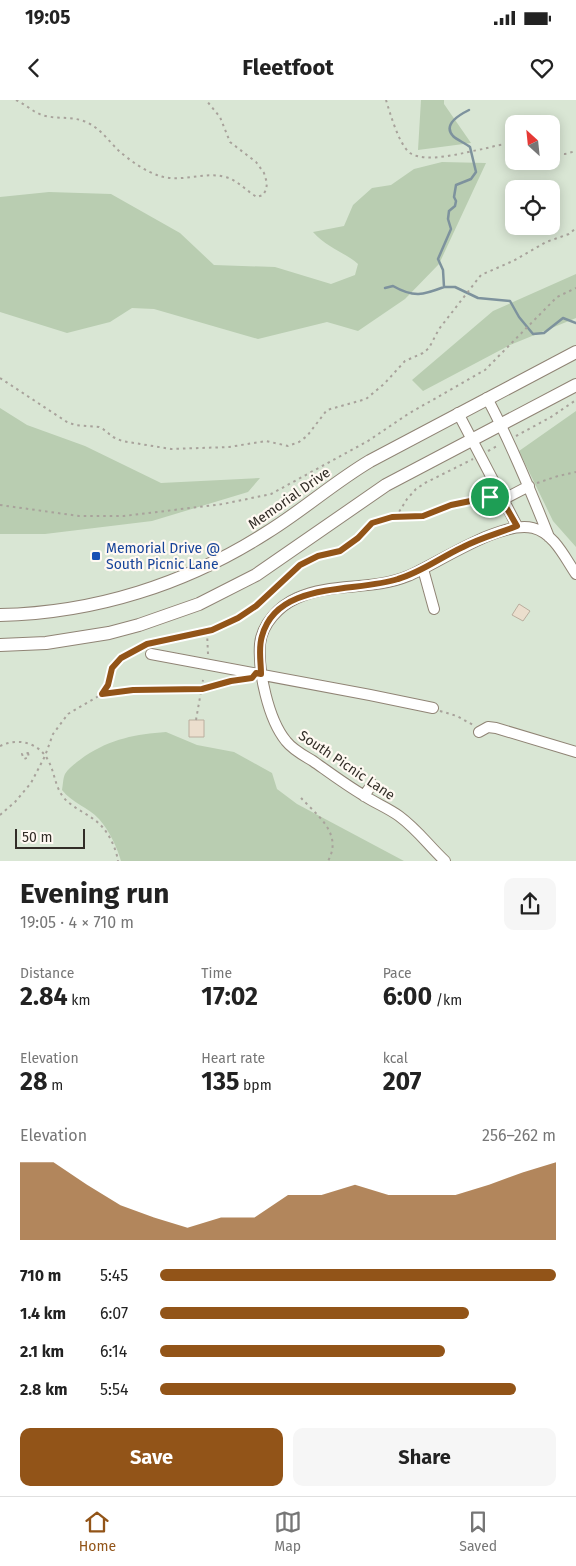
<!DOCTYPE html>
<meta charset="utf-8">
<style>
:root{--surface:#fff;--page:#f6f6f6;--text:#222;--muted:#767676;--line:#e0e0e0;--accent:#925418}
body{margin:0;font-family:"Fira Sans",sans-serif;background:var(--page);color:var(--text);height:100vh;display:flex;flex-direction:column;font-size:19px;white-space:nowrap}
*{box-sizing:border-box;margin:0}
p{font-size:16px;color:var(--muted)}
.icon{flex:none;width:28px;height:28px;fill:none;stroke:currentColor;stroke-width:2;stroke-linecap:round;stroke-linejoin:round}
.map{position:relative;height:761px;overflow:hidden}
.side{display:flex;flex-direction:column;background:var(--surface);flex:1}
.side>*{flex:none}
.needle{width:32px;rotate:333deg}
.fabs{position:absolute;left:505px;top:15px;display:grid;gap:10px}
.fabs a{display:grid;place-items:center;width:55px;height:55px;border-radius:10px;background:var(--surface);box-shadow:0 2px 12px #0003;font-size:25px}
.scale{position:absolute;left:15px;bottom:12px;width:70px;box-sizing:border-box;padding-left:5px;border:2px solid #322d27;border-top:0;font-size:14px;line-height:18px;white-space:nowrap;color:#322d27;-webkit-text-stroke:4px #fff9f2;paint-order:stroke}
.pin{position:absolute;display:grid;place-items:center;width:42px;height:42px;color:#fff;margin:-21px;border:2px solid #fff;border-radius:50%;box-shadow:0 1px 5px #0007}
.round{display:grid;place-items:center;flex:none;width:52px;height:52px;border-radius:10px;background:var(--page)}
.head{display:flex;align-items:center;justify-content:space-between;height:85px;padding:0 20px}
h1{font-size:28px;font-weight:700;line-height:38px}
.figures{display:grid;grid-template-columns:repeat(3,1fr);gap:8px;height:85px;padding:5px 20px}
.figures div{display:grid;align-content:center}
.figures b{font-size:25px;font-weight:700}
.figures small{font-size:14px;font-weight:400}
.figures p{font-size:14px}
.chart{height:140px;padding:10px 20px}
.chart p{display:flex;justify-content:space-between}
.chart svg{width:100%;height:90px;margin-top:5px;fill:var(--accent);opacity:.7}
.cta{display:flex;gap:10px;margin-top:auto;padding:10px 20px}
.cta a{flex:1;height:58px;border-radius:10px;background:var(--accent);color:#fff;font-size:20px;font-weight:700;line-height:58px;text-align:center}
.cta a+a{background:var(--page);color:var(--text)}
ul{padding:0 20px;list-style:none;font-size:16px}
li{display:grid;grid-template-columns:80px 60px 1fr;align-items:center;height:38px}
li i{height:12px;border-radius:6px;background:var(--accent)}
.status{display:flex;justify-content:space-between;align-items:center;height:35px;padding:0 25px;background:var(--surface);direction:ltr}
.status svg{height:14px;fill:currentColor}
header{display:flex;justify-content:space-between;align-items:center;height:65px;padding:0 20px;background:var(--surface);font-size:22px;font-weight:700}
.menu{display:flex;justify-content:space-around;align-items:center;height:70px;border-top:1px solid var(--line);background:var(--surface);font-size:14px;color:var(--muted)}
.menu a{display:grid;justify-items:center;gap:2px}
.menu .on{color:var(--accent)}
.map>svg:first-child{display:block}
.green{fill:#d9e6d4;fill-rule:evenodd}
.forest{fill:#b9cdb1}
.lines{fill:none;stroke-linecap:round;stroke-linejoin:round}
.stream{stroke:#7d929d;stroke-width:2.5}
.building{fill:#ebdecd;stroke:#baae9e}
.minor-casing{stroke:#908475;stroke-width:12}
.major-casing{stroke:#908475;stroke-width:14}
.path{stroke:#a8a29b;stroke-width:2;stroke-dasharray:2.5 4;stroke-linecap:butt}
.minor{stroke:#fff;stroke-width:10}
.major{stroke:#fff;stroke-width:12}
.route-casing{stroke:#fff;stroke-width:10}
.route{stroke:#925418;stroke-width:6}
.transit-dot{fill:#1a4fb4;stroke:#fff9f2;stroke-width:2}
.labels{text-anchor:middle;stroke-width:4.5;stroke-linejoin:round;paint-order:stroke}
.street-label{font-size:14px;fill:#322d27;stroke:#fff9f2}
.transit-label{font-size:14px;fill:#164399;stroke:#fff9f2;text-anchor:start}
</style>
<div class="status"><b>19:05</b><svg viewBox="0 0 49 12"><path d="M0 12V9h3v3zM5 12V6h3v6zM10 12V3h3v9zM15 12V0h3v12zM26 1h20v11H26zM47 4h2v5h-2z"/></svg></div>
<header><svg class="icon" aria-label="back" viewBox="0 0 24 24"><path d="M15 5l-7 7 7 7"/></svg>Fleetfoot<svg class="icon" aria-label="heart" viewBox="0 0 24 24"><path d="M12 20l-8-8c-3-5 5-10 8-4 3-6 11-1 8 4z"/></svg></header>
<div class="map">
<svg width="576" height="761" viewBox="0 0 576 761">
<rect width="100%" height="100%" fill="#fff9f2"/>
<path class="green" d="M0,0H576V761H0ZM514,24H551V61H514ZM514,89H551V126H514Z"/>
<path class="forest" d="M421,0H444V4L471,43L418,50Z
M442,62L486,63L439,164L405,199L358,231L327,222L258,239L154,209L132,208L110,222L67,233L0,212V97L49,92L111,94L180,133L214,165L275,167L331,184L355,175L358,164C343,151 327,148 313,132L344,126L353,105L372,88L391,85L414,69Z
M576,174V218L510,245L423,291L412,280L493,211Z
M0,308L27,325L85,346L161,383L260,378L248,392L152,421L45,434H0Z
M576,311V447L553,421L519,351Z
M166,632L197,645L234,652L272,673L277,689L297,704L404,761H121C117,747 109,730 99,719C88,707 72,703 62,690C63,685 63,678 65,674C69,667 79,661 85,656C111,639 136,634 166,632Z"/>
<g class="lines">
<path class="stream" d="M469,10C461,14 442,24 453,36C457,40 465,43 470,47L476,72L471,79L456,85L454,97L456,101L455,106L449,111L448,119L451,129L438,159L443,170L444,187H455L478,198L510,201L519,217L533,234L544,233L563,218L576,223
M385,188L393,186C414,198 423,195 444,187"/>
</g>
<path class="building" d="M519,504L530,511L523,521L512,515Z
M189,620H204V637H189Z"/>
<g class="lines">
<g class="minor-casing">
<path id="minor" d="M487,298C511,343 530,389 549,437
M458,313L517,426
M502,400L529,386
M423,469L434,509
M151,554L370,595L433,608
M479,632L488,627L496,628L576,652
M364,696L372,684
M445,761C428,745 418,730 399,716C388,708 375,703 363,695C346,685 330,673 313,661C303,655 293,650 286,641C268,619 258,571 260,544C262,524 279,506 297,498C332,482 372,491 408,476C439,463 500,420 533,428C554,433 565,458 576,474"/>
</g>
<g class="major-casing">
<path id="major" d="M0,515C95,513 186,484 266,433C302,411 333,383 370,361L576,252
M0,545L46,543L109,533L139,525L199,504L256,475L386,385L576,285"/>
</g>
<path class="path" d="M16,0C25,4 33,12 42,15C58,20 75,15 90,24C101,30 109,41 118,50C129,60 146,72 160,76C181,83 204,71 225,77C238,80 246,91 257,97L263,95L266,90L267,83L264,73L256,62L230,42L220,17L206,0
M386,0C390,13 399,45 410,53C427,64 465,52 483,49C493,47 504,42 514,46
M551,53L565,54L576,51
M0,278L67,322L75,325L99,327L103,329L113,337L122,341L171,349L229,347L266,341L288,346L299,342L307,336L327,310L366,299L384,284L405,261L423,253L429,248L439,229L481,175L513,161L546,142L569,134L576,128
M516,336L551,317L576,300
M488,351L499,345
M537,383L558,376L576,372
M0,405L79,416H124L223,404L271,394L368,341L408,314L485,270L557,197L576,188
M393,417L423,416L451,405L493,398
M207,532L208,554
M102,594L133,591L202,589L236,580
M440,611L457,616L473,625
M196,620L203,580
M0,646C19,637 40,643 49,662C55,674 55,687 64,698C73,708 86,713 96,721C107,729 116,747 118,761
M28,653L29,657L24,659L22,654Z
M301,698C318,716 343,734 328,761
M0,715L15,702L31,683L45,656L53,634L68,614L102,594L108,585L112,568L121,558L147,544L211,531L238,518L256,506L300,465L318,456L340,451L358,438L372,423L392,417L399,412L407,399L416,389L425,383L473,359"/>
<use href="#minor" class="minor"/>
<use href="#major" class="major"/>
</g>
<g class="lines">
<g class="route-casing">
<path id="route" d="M490,397L502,400L517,426C499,433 480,438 463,447C441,457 422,472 398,479C356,493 277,480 262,536C258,548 261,562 261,574L256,573L252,578L231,581L202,589L133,590L102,594L108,585L112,568L121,558L147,544L212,530L238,518L256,506L300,465L318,456L340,451L358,438L372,423L392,417L423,416L451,405Z"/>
</g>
<use href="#route" class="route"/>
</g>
<rect class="transit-dot" x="91" y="451" width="10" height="10" rx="2.5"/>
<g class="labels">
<g class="street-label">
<text transform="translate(289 398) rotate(-35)" y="5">Memorial Drive</text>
<text transform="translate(347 665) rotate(34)" y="5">South Picnic Lane</text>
</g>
<g class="transit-label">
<text x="106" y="453">Memorial Drive @<tspan x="106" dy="16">South Picnic Lane</tspan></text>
</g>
</g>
</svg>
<div class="fabs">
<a><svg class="needle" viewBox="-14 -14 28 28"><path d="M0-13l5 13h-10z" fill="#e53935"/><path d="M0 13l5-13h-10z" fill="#767676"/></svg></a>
<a><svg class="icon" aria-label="locate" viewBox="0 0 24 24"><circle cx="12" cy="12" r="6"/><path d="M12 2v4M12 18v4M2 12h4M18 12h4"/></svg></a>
</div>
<div class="scale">50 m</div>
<div class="pin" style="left:490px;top:397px;background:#1e9e55"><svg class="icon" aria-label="arrive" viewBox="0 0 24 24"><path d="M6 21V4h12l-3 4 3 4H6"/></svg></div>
</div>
<section class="side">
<div class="head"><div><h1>Evening run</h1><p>19:05 · 4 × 710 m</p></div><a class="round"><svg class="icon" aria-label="share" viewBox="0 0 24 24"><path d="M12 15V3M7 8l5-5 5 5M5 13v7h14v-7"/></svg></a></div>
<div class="figures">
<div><p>Distance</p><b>2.84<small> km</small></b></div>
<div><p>Time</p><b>17:02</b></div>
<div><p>Pace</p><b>6:00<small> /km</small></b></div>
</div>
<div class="figures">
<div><p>Elevation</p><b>28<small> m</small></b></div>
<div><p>Heart rate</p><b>135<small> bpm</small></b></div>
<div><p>kcal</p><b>207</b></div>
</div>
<div class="chart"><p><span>Elevation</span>256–262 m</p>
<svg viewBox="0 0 160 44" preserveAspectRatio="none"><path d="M0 44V6L10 6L20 17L30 27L40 33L50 38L60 33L70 33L80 22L90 22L100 17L110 22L120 22L130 22L140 17L150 11L160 6V44z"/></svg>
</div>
<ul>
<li><b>710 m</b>5:45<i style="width:100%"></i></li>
<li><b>1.4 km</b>6:07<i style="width:78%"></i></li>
<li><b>2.1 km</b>6:14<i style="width:72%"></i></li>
<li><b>2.8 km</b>5:54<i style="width:90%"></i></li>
</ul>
<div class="cta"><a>Save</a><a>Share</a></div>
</section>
<nav class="menu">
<a class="on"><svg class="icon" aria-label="home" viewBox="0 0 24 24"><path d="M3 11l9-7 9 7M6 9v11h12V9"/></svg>Home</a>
<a><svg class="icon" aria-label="map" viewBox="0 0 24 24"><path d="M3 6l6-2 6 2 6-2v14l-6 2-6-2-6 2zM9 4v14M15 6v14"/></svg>Map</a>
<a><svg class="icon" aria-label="saved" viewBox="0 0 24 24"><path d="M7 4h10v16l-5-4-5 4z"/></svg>Saved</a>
</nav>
